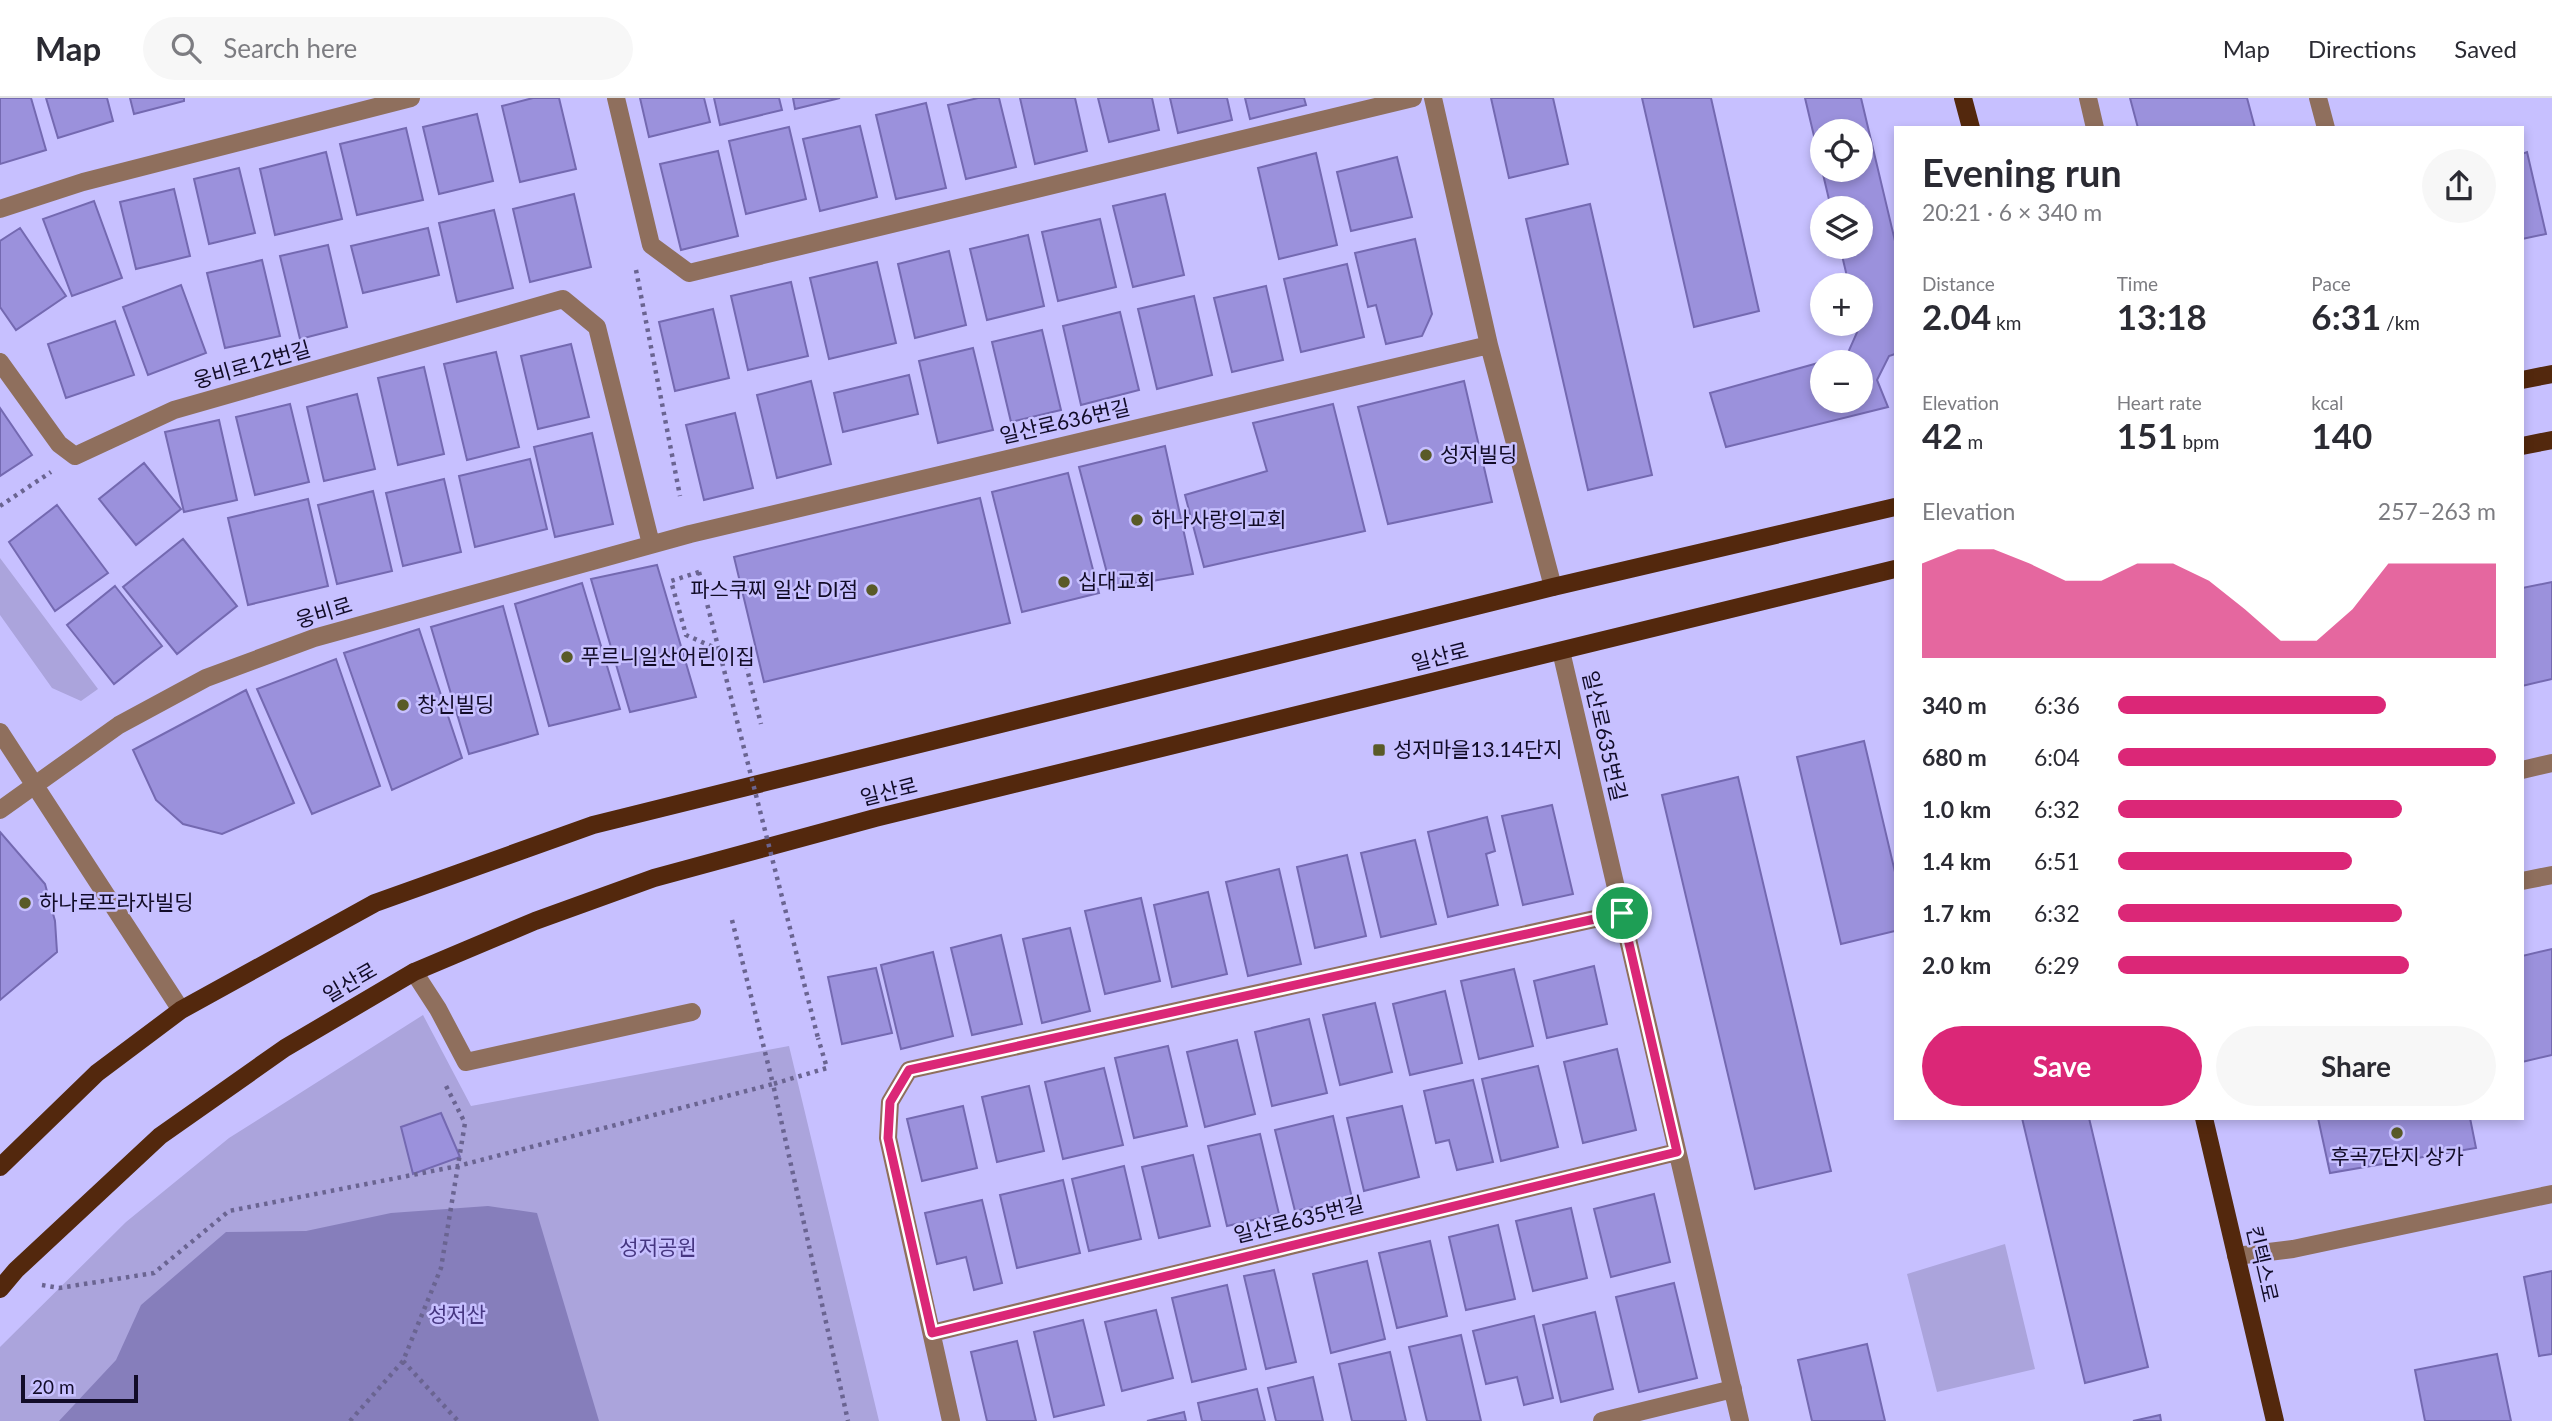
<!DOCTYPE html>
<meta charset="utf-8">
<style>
:root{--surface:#fff;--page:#f7f7f7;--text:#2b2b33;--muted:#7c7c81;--line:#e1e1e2;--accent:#db2777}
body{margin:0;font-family:Lato,"Noto Sans KR",sans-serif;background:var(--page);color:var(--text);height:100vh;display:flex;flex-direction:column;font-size:26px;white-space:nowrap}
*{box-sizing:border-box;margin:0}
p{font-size:23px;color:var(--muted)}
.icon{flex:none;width:38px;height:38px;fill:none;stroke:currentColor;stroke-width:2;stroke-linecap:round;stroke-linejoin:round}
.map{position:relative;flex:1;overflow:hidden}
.sheet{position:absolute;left:1894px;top:28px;width:630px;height:994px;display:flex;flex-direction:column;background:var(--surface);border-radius:0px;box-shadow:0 4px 10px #0003}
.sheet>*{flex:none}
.tools{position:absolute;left:1810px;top:21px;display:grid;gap:14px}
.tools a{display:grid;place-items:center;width:63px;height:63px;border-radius:50%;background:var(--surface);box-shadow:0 4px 10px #0003;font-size:35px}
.scale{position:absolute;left:21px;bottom:18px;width:117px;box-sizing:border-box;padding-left:7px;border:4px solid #120c28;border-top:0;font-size:19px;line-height:24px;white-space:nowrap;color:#120c28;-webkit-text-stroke:5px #c7c0ff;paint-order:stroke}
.pin{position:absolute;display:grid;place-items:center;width:60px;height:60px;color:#fff;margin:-30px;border:4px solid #fff;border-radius:50%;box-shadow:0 2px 7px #0007}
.round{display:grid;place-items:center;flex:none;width:74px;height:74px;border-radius:37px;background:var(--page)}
.summary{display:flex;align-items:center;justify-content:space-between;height:119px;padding:0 28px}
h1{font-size:38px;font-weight:700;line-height:52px}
.figures{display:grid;grid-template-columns:repeat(3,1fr);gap:10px;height:119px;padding:7px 28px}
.figures div{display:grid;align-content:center}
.figures b{font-size:35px;font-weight:700}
.figures small{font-size:19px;font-weight:400}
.figures p{font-size:19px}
.chart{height:196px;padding:14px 28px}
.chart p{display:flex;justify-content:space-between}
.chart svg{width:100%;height:126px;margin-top:7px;fill:var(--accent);opacity:.7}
.cta{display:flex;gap:14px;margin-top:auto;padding:14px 28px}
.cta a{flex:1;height:80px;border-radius:42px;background:var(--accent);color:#fff;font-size:28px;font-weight:700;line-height:80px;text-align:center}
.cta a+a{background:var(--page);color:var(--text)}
ul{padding:0 28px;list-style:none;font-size:23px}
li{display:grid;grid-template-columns:112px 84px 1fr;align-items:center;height:52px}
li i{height:18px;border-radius:9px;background:var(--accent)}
header{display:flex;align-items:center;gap:42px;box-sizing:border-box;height:98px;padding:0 35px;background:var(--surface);border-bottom:2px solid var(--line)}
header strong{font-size:33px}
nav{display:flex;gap:38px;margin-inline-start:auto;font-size:24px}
.search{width:490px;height:63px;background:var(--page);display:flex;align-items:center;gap:18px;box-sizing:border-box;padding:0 24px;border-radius:38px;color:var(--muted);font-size:26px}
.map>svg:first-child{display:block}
.green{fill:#aba4dc}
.forest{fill:#867ebb}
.building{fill:#9b91dc;stroke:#7469b1;stroke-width:2;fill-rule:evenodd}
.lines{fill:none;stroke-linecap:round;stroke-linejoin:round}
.path{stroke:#6a6491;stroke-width:4.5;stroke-dasharray:3.5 5;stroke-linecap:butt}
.minor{stroke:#8f6f5d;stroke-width:18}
.major{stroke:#53280d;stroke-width:18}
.path-bridge{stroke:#6a6491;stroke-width:4.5;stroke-dasharray:3.5 5;stroke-linecap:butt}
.route-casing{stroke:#fff;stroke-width:14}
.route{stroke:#db2777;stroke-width:9}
.poi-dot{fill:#595a27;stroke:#c7c0ff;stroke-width:2.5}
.labels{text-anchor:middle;stroke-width:5;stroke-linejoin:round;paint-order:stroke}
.street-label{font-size:21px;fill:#120c28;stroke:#c7c0ff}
.poi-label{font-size:21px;fill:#120c28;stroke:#c7c0ff;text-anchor:start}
.park-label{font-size:21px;fill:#463681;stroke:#c7c0ff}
</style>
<header>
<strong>Map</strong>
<div class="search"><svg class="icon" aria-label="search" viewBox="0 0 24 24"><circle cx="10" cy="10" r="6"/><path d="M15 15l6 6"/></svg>Search here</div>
<nav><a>Map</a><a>Directions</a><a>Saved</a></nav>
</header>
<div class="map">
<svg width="2552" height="1323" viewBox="0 0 2552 1323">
<rect width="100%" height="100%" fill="#c7c0ff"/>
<path class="green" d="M0,460L98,591L81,603L52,590L0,517Z
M423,917L471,1008L789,948L879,1323H0V1249L126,1124L229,1040Z
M2005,1146L2035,1271L1937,1294L1907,1176Z"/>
<path class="forest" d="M488,1108L537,1115L599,1323H59L116,1262L141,1207L226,1134L306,1133L391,1115Z"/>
<path class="building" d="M0,0H31L46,52L0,66Z
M46,0H107L113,23L58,40Z
M130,0H184V3L134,16Z
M533,0H559L576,71L520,84L502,8Z
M640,0H704L710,24L649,39Z
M714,0H779L782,12L720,27Z
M793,0H840L795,11Z
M978,0H999L1016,69L966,81L948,7Z
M1020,0H1075L1087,53L1035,66Z
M1098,0H1152L1159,32L1109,44Z
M1170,0H1227L1232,22L1178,35Z
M1245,0H1304L1306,7L1250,21Z
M1491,0H1553L1568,66L1509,80Z
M1642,0H1711L1759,213L1694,229Z
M1805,0H1861L1895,143V256L1889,258L1877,282L1888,309L1726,349L1710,295L1847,257L1859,230L1858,226H1860V187H1849L1840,149H1860V110H1831ZM1822,33H1860V72H1822ZM1822,264H1860V303H1822Z
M2130,0H2247L2255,30H2138Z
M926,5L946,90L896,101L876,17Z
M477,16L493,83L439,96L423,29Z
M860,28L877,99L820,113L803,41Z
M789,29L806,101L746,116L729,43Z
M406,30L423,102L357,117L340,46Z
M718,53L738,138L681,152L660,66Z
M326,54L342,121L275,137L260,71Z
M2527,54L2546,136L2522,141V56Z
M1316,55L1337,147L1279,161L1258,70Z
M1397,59L1412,119L1351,133L1337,74Z
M239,70L255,135L209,146L194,81Z
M174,91L190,158L136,171L120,104Z
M574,96L591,169L530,184L513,111Z
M1165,96L1184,177L1133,189L1113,108Z
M94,103L122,180L72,198L43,121Z
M1590,106L1652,377L1588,392L1526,121Z
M494,112L513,190L457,204L439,125Z
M1100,121L1116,189L1058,203L1042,134Z
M20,130L66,198L16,232L0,209V143Z
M428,130L439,177L363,195L351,148Z
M1028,137L1044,208L987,222L970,151Z
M1415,141L1432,216L1422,238L1386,246L1376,207L1368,209L1355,155Z
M328,147L347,229L300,241L280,158Z
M949,153L966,227L915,240L898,166Z
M262,162L280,238L225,250L207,175Z
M877,164L896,245L829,261L810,180Z
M1347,166L1364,239L1301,254L1284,181Z
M791,184L808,258L748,272L731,198Z
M181,187L206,255L148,277L123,209Z
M1266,188L1283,262L1232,274L1214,200Z
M1194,198L1212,277L1157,291L1138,211Z
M713,211L729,280L675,293L659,224Z
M1120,214L1139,292L1081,307L1063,228Z
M115,223L134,277L66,300L48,246Z
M1042,232L1061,312L1011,324L992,244Z
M571,246L589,319L538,331L521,258Z
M973,250L993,332L938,345L919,263Z
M496,254L519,349L467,362L444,266Z
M424,269L444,356L398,367L378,280Z
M909,277L918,316L843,334L834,295Z
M811,283L831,366L777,380L757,297Z
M1464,283L1492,404L1388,426L1358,309Z
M357,296L375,371L324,383L307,309Z
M290,306L309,384L255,397L236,319Z
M1333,306L1365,433L1204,469L1185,397L1267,373L1253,325Z
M0,310L32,357L0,378Z
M735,315L753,390L704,402L686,327Z
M219,322L237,402L184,414L165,334Z
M592,335L613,426L555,439L534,349Z
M1165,348L1193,476L1111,490L1079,369Z
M530,361L547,431L475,449L459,378Z
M144,365L181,411L136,447L99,401Z
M1068,375L1099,495L1022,514L992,394Z
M444,381L461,454L403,468L386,395Z
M373,393L392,473L337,486L318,407Z
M980,400L1010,525L764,584L734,459Z
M308,401L328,488L248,507L228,420Z
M57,407L108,475L55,513L9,444Z
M183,441L237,508L177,556L123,489Z
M657,467L696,599L630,614L591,481Z
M2552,484V581L2522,588V490Z
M582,485L620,611L549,628L515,506Z
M115,488L162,548L114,586L67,527Z
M503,508L538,636L469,656L431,529Z
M419,531L462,660L392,692L344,555Z
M336,561L380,688L312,716L257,591Z
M246,592L294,705L222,736L183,726L156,702L133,652Z
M1864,643L1895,774V833L1841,846L1797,659Z
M1738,679L1831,1073L1755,1091L1662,697Z
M1552,707L1573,796L1523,807L1502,718Z
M1487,719L1495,753L1486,756L1498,807L1448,819L1428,734Z
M0,734L45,786L55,823L57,854L0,902Z
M1415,742L1436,826L1381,839L1361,755Z
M1347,757L1366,838L1315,850L1297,769Z
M1279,771L1301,866L1248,878L1226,784Z
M1208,794L1227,876L1172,889L1154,807Z
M1141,800L1160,883L1105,896L1085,813Z
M1070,830L1090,913L1042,925L1023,841Z
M1001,837L1022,926L972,937L951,850Z
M2552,851V957L2522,964V858Z
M933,854L953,938L901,951L881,867Z
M1594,868L1607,926L1547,940L1534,883Z
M876,870L892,935L842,946L828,879Z
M1514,871L1533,948L1479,961L1461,883Z
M1445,893L1462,965L1410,977L1393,906Z
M1375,905L1392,974L1340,987L1323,917Z
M1309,921L1327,995L1272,1008L1255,934Z
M1237,942L1255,1016L1205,1029L1187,954Z
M1168,948L1187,1028L1134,1040L1115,960Z
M1617,951L1636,1032L1583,1045L1564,964Z
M1538,968L1558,1049L1501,1063L1482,981Z
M1104,970L1123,1047L1063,1061L1045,984Z
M1473,982L1493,1064L1457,1072L1449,1042L1436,1045L1424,993Z
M1029,988L1044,1053L997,1064L982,999Z
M963,1008L977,1070L922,1083L907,1021Z
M1402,1008L1419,1079L1364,1093L1347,1020Z
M441,1015L460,1059L413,1076L401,1029Z
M1333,1018L1352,1100L1295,1113L1275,1032Z
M2022,1020H2089L2148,1269L2085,1285Z
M2318,1020H2470L2476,1050L2330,1075Z
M1260,1036L1279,1116L1227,1128L1208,1048Z
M1193,1057L1210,1128L1159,1140L1142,1069Z
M1124,1068L1141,1141L1089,1153L1072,1081Z
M1063,1082L1080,1155L1017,1170L1000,1097Z
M1654,1096L1670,1164L1611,1179L1594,1111Z
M982,1102L1002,1185L974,1192L966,1159L937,1166L925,1115Z
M1571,1110L1587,1180L1533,1193L1516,1123Z
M1498,1127L1515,1201L1466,1212L1449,1139Z
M1430,1143L1447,1218L1397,1230L1379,1155Z
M1367,1163L1385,1241L1331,1255L1313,1176Z
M1274,1172L1296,1264L1266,1271L1244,1178Z
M2552,1173V1256L2539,1258L2524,1179Z
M1674,1185L1697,1280L1639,1294L1616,1199Z
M1227,1187L1246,1271L1192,1284L1172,1200Z
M1156,1212L1173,1280L1122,1293L1105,1224Z
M1595,1214L1613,1291L1561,1304L1543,1227Z
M1534,1218L1553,1300L1524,1307L1517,1279L1486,1286L1473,1233Z
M1083,1222L1104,1307L1054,1319L1034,1234Z
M1461,1237L1481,1323H1427L1409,1249Z
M1017,1243L1036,1323H987L971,1254Z
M1867,1246L1885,1323H1812L1798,1262Z
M1390,1254L1406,1323H1352L1339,1266Z
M2497,1256L2511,1323H2425L2415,1272Z
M1313,1279L1323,1323H1276L1268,1290Z
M1257,1291L1265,1323H1202L1198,1305Z
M1184,1314L1186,1323H1147Z
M2160,1317L2161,1323H2133Z"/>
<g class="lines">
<path class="path" d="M636,172L680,398
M0,408L51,374
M699,474L671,483L686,537L729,556L746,567L761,626
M732,822L773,986L827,970L818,940
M42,1187L59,1190L154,1175L229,1113L458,1068L773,986L848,1323
M403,1263L458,1323
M350,1323L403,1263L441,1170L465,1025L444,984"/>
<path class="minor" d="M616,0L651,147L689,175L1413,0
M2088,0L2095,30
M2318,0L2326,30
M0,111L83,84L411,0
M1489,247L1553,489
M0,264L59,346L75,358L174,312L563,201L597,229L651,446
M1561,553L1740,1323
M0,634L181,912
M2522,672L2552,665
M0,712L119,627L206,580L314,540L690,436L1489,247L1433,0
M2522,783L2552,777
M414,874L438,911L466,964L692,914
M2236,1158L2293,1151L2552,1096
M932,1235L1677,1054
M951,1323L888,1040L890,1004L909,972L1622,815
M1602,1323L1733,1291"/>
<path class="major" d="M1963,0L1971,30
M2522,282L2552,276
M2522,348L2552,342
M2204,1020L2275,1323
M0,1069L97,975L181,912L375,805L593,727L1553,489L1895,409
M0,1191L16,1172L160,1038L285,950L414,874L535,823L654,780L875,720L1895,471"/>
<path class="path-bridge" d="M699,474L818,940"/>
</g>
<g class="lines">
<g class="route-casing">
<path id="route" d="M1622,815L1677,1054L932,1235L888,1040L890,1004L909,972Z"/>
</g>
<use href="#route" class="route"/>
</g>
<g class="poi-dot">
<circle cx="1426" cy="357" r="7"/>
<circle cx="1137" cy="422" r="7"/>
<circle cx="1064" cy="484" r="7"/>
<circle cx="872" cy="492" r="7"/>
<circle cx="567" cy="559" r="7"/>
<circle cx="403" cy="607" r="7"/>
<rect x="1372" y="645" width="14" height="14" rx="3.5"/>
<circle cx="25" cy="805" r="7"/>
<circle cx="2397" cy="1035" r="7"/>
</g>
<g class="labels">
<g class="street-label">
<text transform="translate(252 267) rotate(-16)" y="7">웅비로12번길</text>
<text transform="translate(1065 324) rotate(-13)" y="7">일산로636번길</text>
<text transform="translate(324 515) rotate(-17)" y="7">웅비로</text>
<text transform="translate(1440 559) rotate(-14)" y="7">일산로</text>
<text transform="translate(1604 638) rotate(77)" y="7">일산로635번길</text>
<text transform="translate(889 694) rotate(-14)" y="7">일산로</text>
<text transform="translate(350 885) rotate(-30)" y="7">일산로</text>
<text transform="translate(1299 1122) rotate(-14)" y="7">일산로635번길</text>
<text transform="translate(2262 1166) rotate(77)" y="7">킨텍스로</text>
</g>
<g class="poi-label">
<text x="1440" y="364">성저빌딩</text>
<text x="1151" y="429">하나사랑의교회</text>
<text x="1078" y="491">십대교회</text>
<text x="858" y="499" text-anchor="end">파스쿠찌 일산 DI점</text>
<text x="581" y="566">푸르니일산어린이집</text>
<text x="417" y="614">창신빌딩</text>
<text x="1393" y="659">성저마을13.14단지</text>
<text x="39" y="812">하나로프라자빌딩</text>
<text x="2397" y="1066" text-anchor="middle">후곡7단지 상가</text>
</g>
<g class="park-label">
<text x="658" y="1157">성저공원</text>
<text x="457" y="1224">성저산</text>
</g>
</g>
</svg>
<div class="tools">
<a><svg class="icon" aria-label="locate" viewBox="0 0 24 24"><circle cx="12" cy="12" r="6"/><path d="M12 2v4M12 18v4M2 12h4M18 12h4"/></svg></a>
<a><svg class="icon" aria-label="layers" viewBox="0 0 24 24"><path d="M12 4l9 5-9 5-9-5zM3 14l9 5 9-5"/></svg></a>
<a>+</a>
<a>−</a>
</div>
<div class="scale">20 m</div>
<div class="pin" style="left:1622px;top:815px;background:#1e9e55"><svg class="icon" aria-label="arrive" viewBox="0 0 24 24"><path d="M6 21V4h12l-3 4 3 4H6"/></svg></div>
<section class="sheet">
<div class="summary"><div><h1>Evening run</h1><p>20:21 · 6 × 340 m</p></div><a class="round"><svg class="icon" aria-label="share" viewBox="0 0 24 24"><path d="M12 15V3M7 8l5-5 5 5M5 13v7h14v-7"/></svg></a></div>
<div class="figures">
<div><p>Distance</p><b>2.04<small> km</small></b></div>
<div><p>Time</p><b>13:18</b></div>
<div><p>Pace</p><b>6:31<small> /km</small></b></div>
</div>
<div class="figures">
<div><p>Elevation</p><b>42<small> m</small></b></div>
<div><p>Heart rate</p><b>151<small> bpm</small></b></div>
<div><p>kcal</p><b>140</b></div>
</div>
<div class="chart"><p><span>Elevation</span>257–263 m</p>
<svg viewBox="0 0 160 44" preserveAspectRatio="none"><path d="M0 44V11L10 6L20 6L30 11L40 17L50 17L60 11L70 11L80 17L90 27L100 38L110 38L120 27L130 11L140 11L150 11L160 11V44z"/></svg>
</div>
<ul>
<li><b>340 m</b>6:36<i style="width:71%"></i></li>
<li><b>680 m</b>6:04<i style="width:100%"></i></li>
<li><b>1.0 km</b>6:32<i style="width:75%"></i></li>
<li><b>1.4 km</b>6:51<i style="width:62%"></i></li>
<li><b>1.7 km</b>6:32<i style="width:75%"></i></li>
<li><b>2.0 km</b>6:29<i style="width:77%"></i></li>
</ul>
<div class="cta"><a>Save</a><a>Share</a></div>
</section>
</div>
